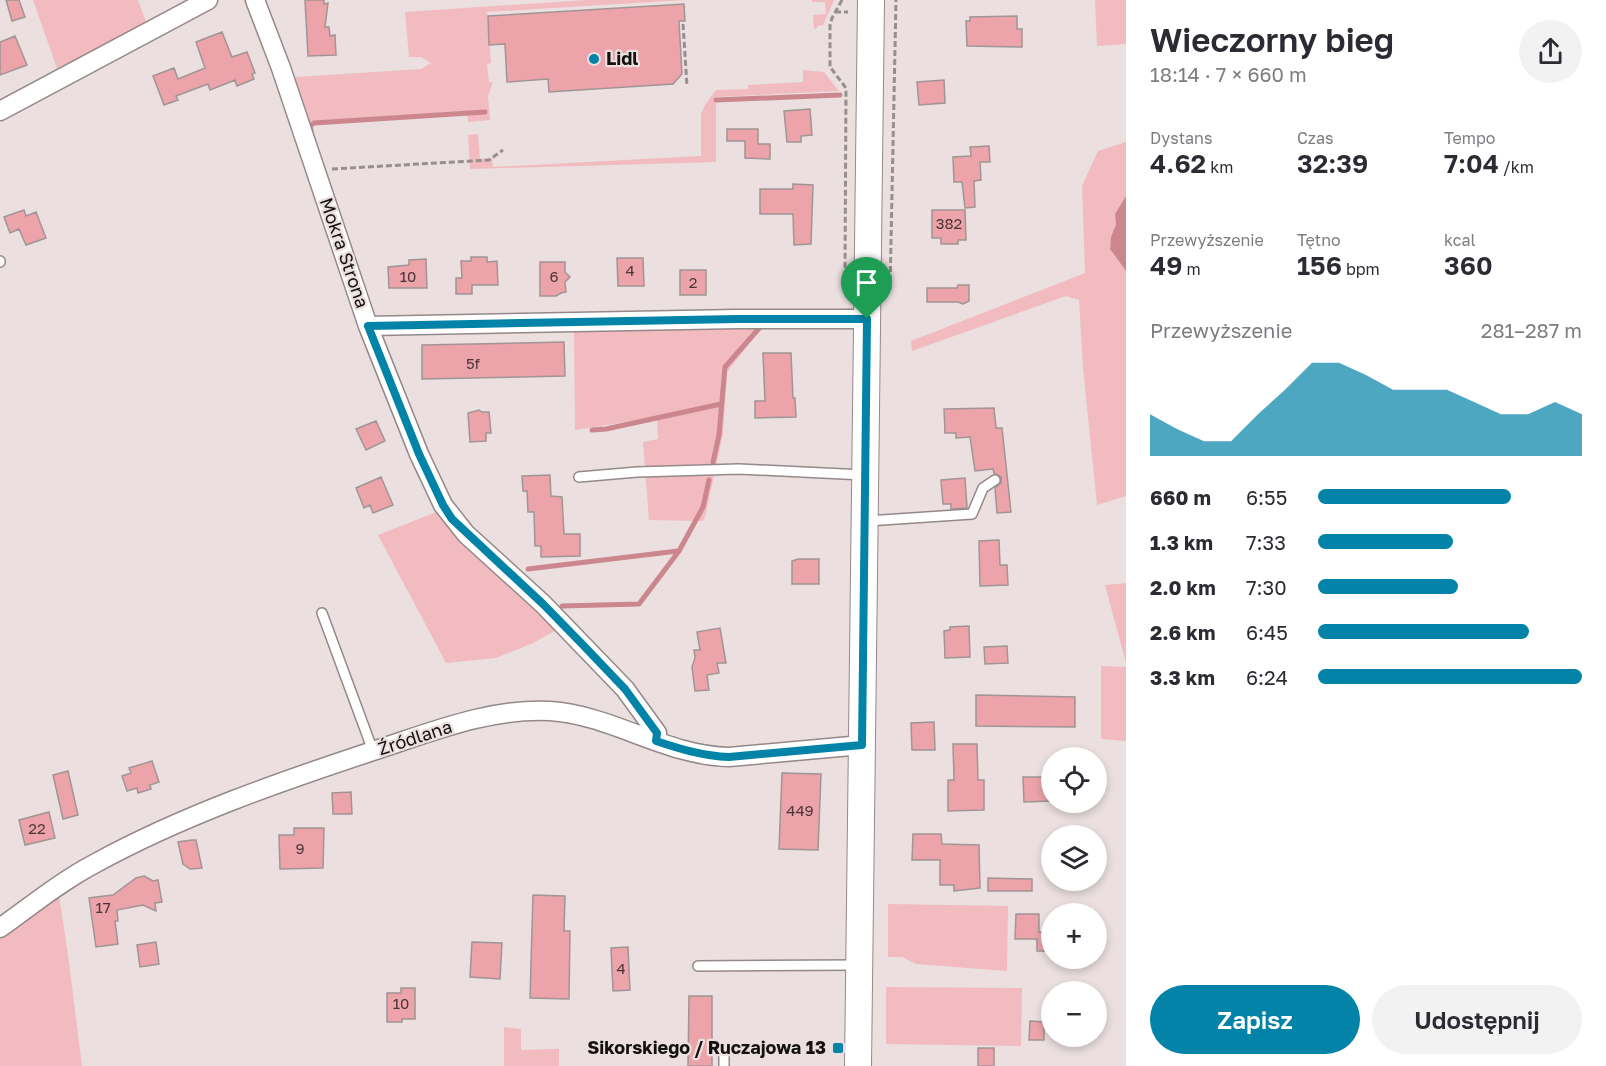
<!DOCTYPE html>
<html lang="pl">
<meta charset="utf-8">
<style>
:root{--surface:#fff;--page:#f2f2f3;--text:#2b2b33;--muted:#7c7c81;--accent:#0283a7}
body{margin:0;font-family:"Golos Text",sans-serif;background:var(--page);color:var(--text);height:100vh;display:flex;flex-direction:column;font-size:22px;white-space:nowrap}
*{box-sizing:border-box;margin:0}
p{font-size:20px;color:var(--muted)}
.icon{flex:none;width:33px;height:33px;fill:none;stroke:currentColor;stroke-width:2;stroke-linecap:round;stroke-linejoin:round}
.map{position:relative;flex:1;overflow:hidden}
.side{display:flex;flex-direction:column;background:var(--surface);width:480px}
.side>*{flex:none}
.controls{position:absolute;left:1041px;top:747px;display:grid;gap:12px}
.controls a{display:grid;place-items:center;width:66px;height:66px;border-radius:50%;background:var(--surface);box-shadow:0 3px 9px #0003;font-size:30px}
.pin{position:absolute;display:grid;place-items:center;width:51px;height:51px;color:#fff;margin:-62px -26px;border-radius:50% 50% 50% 0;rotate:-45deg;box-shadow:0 0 6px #0007}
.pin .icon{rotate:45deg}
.round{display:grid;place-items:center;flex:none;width:63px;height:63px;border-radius:32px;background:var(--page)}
.overview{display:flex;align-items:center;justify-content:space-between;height:102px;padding:0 24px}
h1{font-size:33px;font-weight:600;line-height:45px}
.stats{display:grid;grid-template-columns:repeat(3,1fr);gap:9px;height:102px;padding:6px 24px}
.stats div{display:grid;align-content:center}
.stats b{font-size:26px;font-weight:600}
.stats small{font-size:16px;font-weight:400}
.stats p{font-size:16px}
.chart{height:168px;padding:12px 24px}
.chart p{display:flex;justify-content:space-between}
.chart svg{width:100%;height:108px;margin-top:6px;fill:var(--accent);opacity:.7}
.primary-button{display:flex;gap:12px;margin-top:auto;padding:12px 24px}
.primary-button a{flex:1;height:69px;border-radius:36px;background:var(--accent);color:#fff;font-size:24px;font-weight:600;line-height:69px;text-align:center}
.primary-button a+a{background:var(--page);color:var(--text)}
ul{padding:0 24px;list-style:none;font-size:20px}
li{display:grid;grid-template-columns:96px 72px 1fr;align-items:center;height:45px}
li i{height:15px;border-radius:8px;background:var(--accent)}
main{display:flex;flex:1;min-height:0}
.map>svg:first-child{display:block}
.green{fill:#f1bbbf}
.water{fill:#cc868d}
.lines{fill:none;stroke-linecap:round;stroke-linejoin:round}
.stream{stroke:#cc868d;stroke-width:5}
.building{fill:#eca3aa;stroke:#a09595;stroke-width:1.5}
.service-casing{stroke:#948889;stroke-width:12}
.minor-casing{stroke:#948889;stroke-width:21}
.secondary-casing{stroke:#948889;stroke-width:28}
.path{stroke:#978e8e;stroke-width:3;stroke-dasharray:6 3;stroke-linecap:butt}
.service{stroke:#fff;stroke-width:9}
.minor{stroke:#fff;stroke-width:18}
.secondary{stroke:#fff;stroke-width:26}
.route-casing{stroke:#fff;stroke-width:12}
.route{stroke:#0283a7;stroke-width:8}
.poi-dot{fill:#0283a7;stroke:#ebdfdf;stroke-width:2}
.labels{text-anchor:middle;stroke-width:4.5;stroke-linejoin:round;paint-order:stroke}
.number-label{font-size:15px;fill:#4b3637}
.poi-label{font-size:18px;font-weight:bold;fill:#151111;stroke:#ebdfdf;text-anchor:start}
.street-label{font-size:18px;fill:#151111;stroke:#ebdfdf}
</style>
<main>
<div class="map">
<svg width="1126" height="1066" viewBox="0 0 1126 1066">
<rect width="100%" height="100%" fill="#ebdfdf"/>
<path class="green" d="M33,0H138L148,27L59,74Z
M587,0H685L487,12L491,63L487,64L489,82H493L488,96L490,120L468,122L467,111L305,122L293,78L296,77L421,69L431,63L421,57H409L405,12Z
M812,0H834L823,25L817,26V28L814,29L813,15L826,14L825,2H812Z
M1095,0H1126V44L1097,46Z
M803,70L824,72L839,91L716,97V162L470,169L468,135L478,134L480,159L492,158L493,167L701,156V114L705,105L716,90L748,89V85L803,82Z
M1126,142V196L1115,214L1116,224L1111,237L1110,249L1126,271V496L1097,505L1083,368L1079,300L1066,296L912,351L911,341L1085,273L1082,186L1098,151Z
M762,327L727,372L723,434L705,517L703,521L649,520L643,442L658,439L657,417L575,430L574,329Z
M439,511L560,628L533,643L496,658L446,663L378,535Z
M1126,583V663L1105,585Z
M1101,666L1126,667V741L1101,739Z
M59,895L69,962L82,1066H0V935Z
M888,904L1008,906L1007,971L916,964L902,957H888Z
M886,987L1022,988L1021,1046L886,1044Z
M504,1027L521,1029V1050L559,1049V1066H504Z"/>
<path class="water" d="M1126,196V271L1110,249L1111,237L1116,224L1115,214Z"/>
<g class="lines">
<path class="stream" d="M716,100L840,95
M311,131L310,126L314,123L485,112
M592,430L606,429L721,404
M713,462L719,435L725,367L762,325
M528,569L678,551
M562,606L639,604L679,551L703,507L709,480"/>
</g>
<path class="building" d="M6,0H19L25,17L12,21Z
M305,0H324V4L328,3L325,27H329L330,36L335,35L336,55L308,56Z
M684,4L685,21H679L682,74L673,84L549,92L548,79L507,82L505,44L489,45L488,16Z
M1017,16V29H1022V47L967,46L966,21H970V17Z
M222,32L232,57L247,52L255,73L252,74L254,79L237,86L235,80L210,90L208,84L176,96L178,100L164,105L153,76L174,68L178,79L205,68L196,42Z
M15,36L27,65L0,75V42Z
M944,80L945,103L919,105L917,82Z
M810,109L812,135L801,136V142H787L784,111Z
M727,129H758V144H770V159L745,158V141H727Z
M989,146L990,162H980L981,180L974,181L975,207L965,208L962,182H954L953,157L971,156L970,147Z
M793,184L813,185L811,244L794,245L793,214H760V189H793Z
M24,210L26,216L36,212L46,238L26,245L19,229L10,233L4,217Z
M932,210H965L966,240H958V244H941V238H932Z
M471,257H487V262L497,261L498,285H472V294H456V278H462L461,261H471Z
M617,258H643L644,286H618Z
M426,259L427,288H389L388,267L409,265V260Z
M540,262H565V272L570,277L565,282L566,292L561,293L556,296H540Z
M680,270H706V295H680Z
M958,285H969V301L963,304L958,302H927V288H957Z
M564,342L565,376L422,379V345Z
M763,353H791L793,398H795L796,417L755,418V401H765Z
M994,408L996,428H1002L1011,512L997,513L995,488L1001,483V477L994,473L993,469L975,471L970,437L956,438V433H945L944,409Z
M479,410L482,412H489L491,433H486V441L470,442L468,413Z
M376,421L385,441L366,450L356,429Z
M550,475L551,496L562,497L564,534H580V556L541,557V546H535L534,512H528L527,491H523L522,476Z
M381,477L393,505L373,513L370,505L364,508L356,488Z
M965,478L967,508L951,509V504H943L941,480Z
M999,540L1000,565H1007L1008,585L980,586L979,541Z
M798,559H819V584H792V561Z
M969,626L970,657L945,658L944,631L950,630V627Z
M720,628L726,663H717L719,673L707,675L709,690L695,691L692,667L695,658L694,650H700L697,632Z
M1007,646L1008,663L985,664L984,647Z
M976,695L1075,697V727L976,726Z
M934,722L935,750H912L911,723Z
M953,744H977L978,780H984V810L948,811V780H954Z
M152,761L159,782L150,785L151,789L138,793L137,788L127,791L122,776L131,773L129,768Z
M68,771L78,815L63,819L53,775Z
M782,773L821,774L818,850L779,849Z
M1023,777H1052V801L1024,802Z
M351,792L352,814H333L332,793Z
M49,812L55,838L25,845L19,820Z
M294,828H324L323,868L280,869L279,835H294Z
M913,834H941L942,844L979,845L980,888L954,891V885H940V860H912Z
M192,840H196L202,868L190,869L183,864L178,842Z
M144,876L153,881L158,880L162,902L155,903L156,911L143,905L117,910L118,921H115L118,944L96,947L89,898L113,895L136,878Z
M988,878L1032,879V891H988Z
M533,895L565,896L564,931H570L569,999L530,998Z
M1016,914H1039V932H1052V951H1037V939H1015Z
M156,942L159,964L140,967L137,945Z
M472,942L502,943L500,979L470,977Z
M628,947L630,990L613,991L611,948Z
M401,988H415V1019H402V1022H387V993H401Z
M689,996H712V1066H688Z
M1030,1021L1044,1022V1040H1029Z
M978,1048H994V1066H978Z"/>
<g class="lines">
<g class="service-casing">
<path id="service" d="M0,261V262
M579,477L637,472L739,469L864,475
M867,521L972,514L983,488L995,480
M322,613L373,751
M698,966L858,965
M724,1066V1049"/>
</g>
<g class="minor-casing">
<path id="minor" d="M255,0L281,68L368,326L419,454L443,505L466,534L543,604L625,689L657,733L655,741
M0,111L208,0
M368,326L737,319H867
M0,928C31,906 60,882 94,864C183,815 282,781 379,749C434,731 491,708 550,711C612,715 666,756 729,757L862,745"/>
</g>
<g class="secondary-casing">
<path id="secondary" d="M858,1066L871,0"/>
</g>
<path class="path" d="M842,0L832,18L830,25V67L846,88L845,272
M835,12H848
M683,24L687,86
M332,169L489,160L503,150
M890,290L896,0"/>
<use href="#service" class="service"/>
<use href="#minor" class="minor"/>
<use href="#secondary" class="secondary"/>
</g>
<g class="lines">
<g class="route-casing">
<path id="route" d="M737,319H867L862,745L729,757C703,756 680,749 656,741L657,733L625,689L583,645L543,604L452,519L443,505L419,454L368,326Z"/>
</g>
<use href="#route" class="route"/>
</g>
<g class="poi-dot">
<circle cx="594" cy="59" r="6"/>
<rect x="832" y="1042" width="12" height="12" rx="3"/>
</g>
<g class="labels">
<g class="number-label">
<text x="949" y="229">382</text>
<text x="630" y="276">4</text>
<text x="408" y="282">10</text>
<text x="554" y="282">6</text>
<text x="693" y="288">2</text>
<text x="473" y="369">5f</text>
<text x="800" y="816">449</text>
<text x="37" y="834">22</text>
<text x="300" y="854">9</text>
<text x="103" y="913">17</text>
<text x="621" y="974">4</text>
<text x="401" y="1009">10</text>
</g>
<g class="poi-label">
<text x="606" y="65">Lidl</text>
<text x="826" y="1054" text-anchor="end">Sikorskiego / Ruczajowa 13</text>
</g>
<g class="street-label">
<text transform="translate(344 253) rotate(71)" y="6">Mokra Strona</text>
<text transform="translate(415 738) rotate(-18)" y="6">Źródlana</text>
</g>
</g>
</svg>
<div class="controls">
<a><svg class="icon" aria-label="locate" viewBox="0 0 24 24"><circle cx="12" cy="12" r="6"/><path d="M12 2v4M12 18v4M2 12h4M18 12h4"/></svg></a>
<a><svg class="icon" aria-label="layers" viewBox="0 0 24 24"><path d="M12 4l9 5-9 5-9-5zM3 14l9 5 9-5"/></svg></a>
<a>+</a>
<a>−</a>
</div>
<div class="pin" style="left:867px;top:319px;background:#1e9e55"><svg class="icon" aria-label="arrive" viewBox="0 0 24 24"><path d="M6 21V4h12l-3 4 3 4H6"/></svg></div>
</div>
<section class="side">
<div class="overview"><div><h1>Wieczorny bieg</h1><p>18:14 · 7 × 660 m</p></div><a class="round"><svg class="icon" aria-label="share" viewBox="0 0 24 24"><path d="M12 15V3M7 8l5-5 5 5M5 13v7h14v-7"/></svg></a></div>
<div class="stats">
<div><p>Dystans</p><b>4.62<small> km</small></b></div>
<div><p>Czas</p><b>32:39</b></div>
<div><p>Tempo</p><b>7:04<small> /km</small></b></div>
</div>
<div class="stats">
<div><p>Przewyższenie</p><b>49<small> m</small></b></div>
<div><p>Tętno</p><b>156<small> bpm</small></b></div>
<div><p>kcal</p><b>360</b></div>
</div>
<div class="chart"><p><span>Przewyższenie</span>281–287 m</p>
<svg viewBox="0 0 160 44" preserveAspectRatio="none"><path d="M0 44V27L10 33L20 38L30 38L40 27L50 17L60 6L70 6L80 11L90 17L100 17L110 17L120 22L130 27L140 27L150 22L160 27V44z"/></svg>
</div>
<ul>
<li><b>660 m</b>6:55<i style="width:73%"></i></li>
<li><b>1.3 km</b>7:33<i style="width:51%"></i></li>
<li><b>2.0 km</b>7:30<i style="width:53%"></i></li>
<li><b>2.6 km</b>6:45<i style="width:80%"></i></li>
<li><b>3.3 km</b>6:24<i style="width:100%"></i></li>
</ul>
<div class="primary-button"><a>Zapisz</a><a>Udostępnij</a></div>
</section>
</main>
